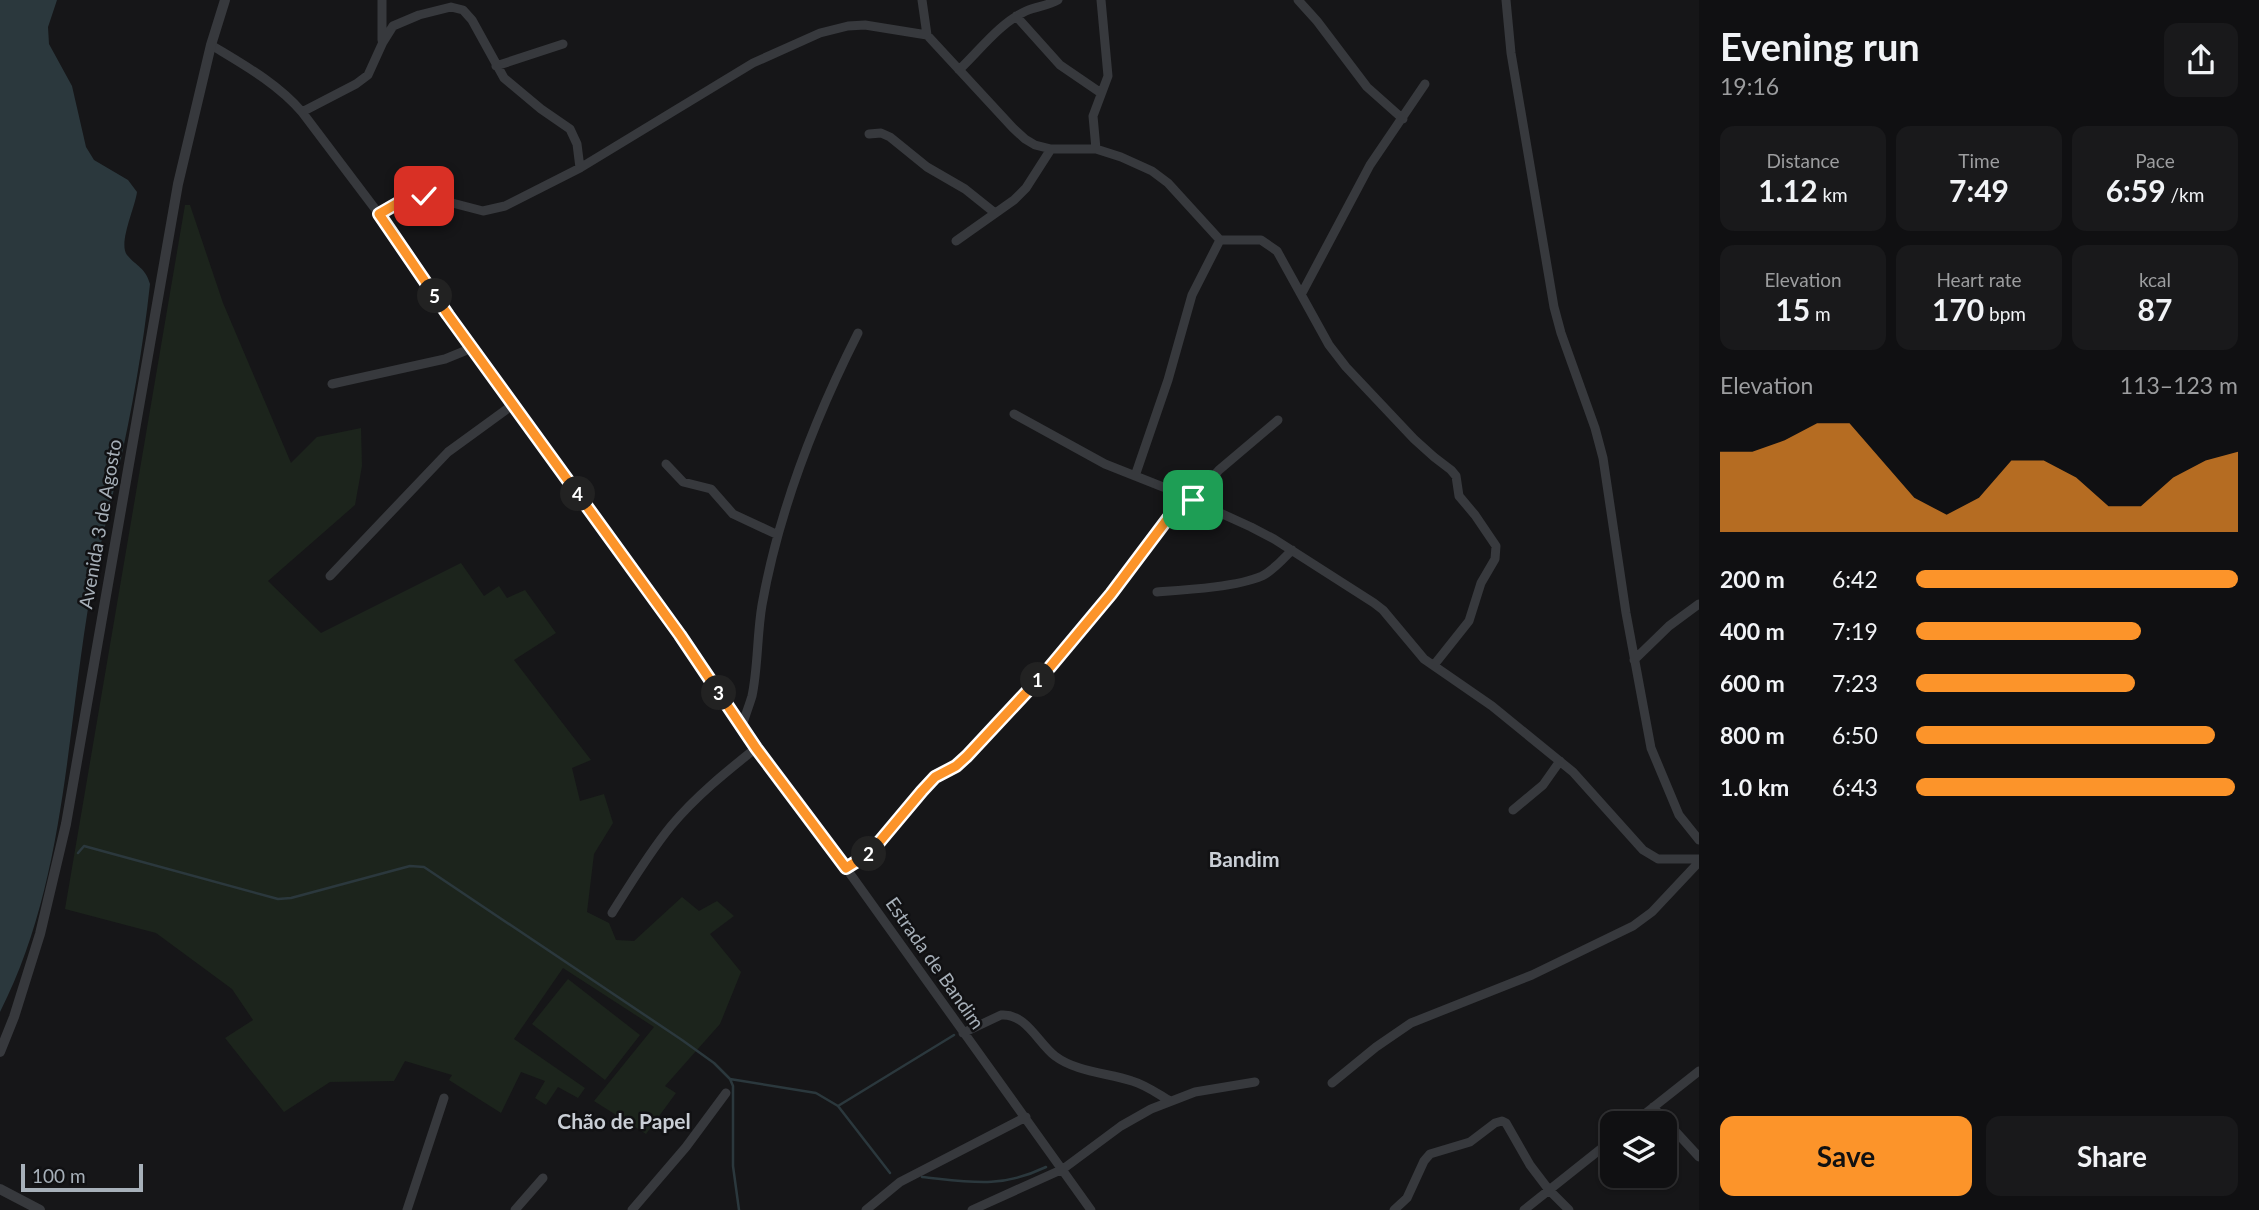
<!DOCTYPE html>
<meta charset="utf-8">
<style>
:root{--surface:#101012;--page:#19191b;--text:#f1f3f6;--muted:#9c9d9f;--line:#303032;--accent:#fc942a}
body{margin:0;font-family:Lato,sans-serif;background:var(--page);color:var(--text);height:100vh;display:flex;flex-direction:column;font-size:26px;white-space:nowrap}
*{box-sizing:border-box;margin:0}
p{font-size:23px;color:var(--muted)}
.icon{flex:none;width:38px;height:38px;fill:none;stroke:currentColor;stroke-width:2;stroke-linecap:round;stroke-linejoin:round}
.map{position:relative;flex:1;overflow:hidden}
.drawer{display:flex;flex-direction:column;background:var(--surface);width:560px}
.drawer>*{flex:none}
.tools{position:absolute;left:1600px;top:1111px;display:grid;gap:14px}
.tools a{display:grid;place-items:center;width:77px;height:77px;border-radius:14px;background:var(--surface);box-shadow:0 2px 5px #0004,0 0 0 2px var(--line);font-size:35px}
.scale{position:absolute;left:21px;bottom:18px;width:122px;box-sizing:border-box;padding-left:7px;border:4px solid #a7b0b9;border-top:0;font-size:19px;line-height:24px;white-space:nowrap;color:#a7b0b9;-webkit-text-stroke:5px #111113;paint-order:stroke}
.pin{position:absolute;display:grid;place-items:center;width:60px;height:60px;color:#fff;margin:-30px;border-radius:14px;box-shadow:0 4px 10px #0006}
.km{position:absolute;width:35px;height:35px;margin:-18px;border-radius:50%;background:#222;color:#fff;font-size:19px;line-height:35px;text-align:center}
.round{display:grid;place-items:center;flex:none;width:74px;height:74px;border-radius:14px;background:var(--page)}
.summary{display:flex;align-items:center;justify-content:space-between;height:119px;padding:0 21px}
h1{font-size:38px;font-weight:700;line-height:52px}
.figures{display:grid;grid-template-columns:repeat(3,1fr);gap:10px;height:119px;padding:7px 21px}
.figures div{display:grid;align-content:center;border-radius:14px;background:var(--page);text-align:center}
.figures b{font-size:30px;font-weight:700}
.figures small{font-size:19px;font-weight:400}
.figures p{font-size:19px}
.chart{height:196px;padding:14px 21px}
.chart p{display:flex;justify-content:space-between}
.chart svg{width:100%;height:126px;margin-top:7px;fill:var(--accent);opacity:.7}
.action{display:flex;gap:14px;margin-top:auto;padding:14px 21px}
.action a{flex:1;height:80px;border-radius:14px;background:var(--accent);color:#111;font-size:28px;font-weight:700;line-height:80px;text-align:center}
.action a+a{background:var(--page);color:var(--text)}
ul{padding:0 21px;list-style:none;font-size:23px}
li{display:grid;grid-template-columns:112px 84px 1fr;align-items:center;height:52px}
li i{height:18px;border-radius:9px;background:var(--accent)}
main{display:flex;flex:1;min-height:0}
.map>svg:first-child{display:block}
.green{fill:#1c241c}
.water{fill:#2b383d}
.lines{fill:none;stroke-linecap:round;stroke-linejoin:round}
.stream{stroke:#2b383d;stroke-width:2.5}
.minor{stroke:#37393d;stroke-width:9}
.tertiary{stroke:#37393d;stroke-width:10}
.route-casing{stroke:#fff;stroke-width:14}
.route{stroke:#fc942a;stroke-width:9}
.labels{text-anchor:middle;stroke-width:5;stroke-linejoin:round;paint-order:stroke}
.street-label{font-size:19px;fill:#a7b0b9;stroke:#111113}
.neighbourhood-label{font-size:21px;font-weight:bold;fill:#c9ced5;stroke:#111113}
</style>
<main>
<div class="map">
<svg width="1699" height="1210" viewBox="0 0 1699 1210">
<rect width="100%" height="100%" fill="#161618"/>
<path class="green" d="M185,205H190L223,303L291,463L317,437L361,428L362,466L355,505L268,581L321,633L461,563L484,596L499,586L507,598L525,590L556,633L514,660L591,760L572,768L580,801L604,794L613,823L594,854L587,912L609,923L616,940L634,941L682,897L699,911L717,901L734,916L710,934L741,972L720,1024L665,1086L676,1093L646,1134L594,1101L654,1027L563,968L514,1039L585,1088L578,1098L558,1087L546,1105L535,1098L545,1081L521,1072L501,1113L449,1080L452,1075L405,1061L394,1081L330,1082L284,1112L225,1038L253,1020L232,989L156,933L65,909Z
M568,979L640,1035L605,1080L532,1024Z"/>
<path class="water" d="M0,0H57L48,27L49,44L72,86L86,147L94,160L128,180L137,192C135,208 118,243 127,255C137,267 145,267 150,284C143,348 132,410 118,472C109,512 98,551 91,591C66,732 66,883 0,1012Z"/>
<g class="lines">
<path class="stream" d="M78,853L84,846L278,899L291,898L410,866L424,867L682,1040L714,1063L730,1079L816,1093L838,1106L890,1173
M730,1079L733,1086V1166L739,1210
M838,1106L954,1035
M922,1177C970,1182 1000,1189 1046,1167"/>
<path class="minor" d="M382,0V40
M922,0L927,35
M1298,0L1317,21L1367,87L1403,119
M1506,0L1511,53L1554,307L1561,333L1595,428L1603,458L1626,613L1651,748L1679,815L1699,840
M1016,16L1060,65L1101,93
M211,45C244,65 277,83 302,112L379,214L448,315L680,635L756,748L846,868L1091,1210
M496,66L563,44
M959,70C980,50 1000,23 1026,11C1037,6 1048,6 1058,0
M302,112L356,84L368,75L383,42L393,26L419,15L451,7L463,10L472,20L504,78L541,109L570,129L577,144L580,168
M869,134L881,133L890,137L927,167L965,189L995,213
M1096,149L1093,116L1108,76L1101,0
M379,214L405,199L417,196L433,198L483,211L505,206L580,168L753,63L820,33L848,26L865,25L927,35L1013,128L1025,139L1035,145L1051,149H1096L1121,157L1152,171L1168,183L1220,240H1261L1277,251L1329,345L1346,367L1414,439L1434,457L1451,470L1456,476L1459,496L1475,515L1496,546L1495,559L1481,583L1469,621L1434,665
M956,241L1014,200L1026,188L1051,149
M1302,293L1370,165L1425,84
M332,384L445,359L472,348
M1014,414L1105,464L1163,487L1251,527L1274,539L1374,603L1383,610L1424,659L1492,706L1573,772L1643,850L1658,859H1699
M666,464L683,482L711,489L733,514L778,535
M1135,476L1168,380L1192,295L1220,240
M1193,500L1219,470L1278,420
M330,576L448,452L514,404
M1157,592C1185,590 1237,587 1262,576C1274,570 1283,559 1292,550
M1634,660L1669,626L1699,604
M742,726C745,716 749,706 752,696C758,668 757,634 762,605C779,510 815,418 858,333
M1513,810L1543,785L1560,761
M846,868C885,846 901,805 935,778C945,769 957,765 967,756C1045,674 1117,589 1184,497
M612,913C631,883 649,853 671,826C696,796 726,772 756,748
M963,1033L1001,1015C1026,1013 1038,1043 1055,1056C1076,1072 1108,1073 1132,1081C1146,1085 1158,1094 1170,1101
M1332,1083L1376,1047L1411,1023L1532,975L1633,926L1652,912L1699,862
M1653,1107L1699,1157
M1632,1124L1699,1071
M407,1210L444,1098
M515,1210L543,1178
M632,1210L686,1147L726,1093
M866,1210L900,1182L1026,1117
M972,1210L1063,1169L1121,1126L1151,1109L1195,1092L1255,1082
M1394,1210L1407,1198L1424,1161L1430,1154L1470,1142L1495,1123L1502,1121L1506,1123L1530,1165L1549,1190L1569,1210
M1524,1210L1612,1140"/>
<path class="tertiary" d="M0,1052L14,1017L40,934L66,824L178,184L211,45L225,0
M0,1189L40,1210"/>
</g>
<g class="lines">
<g class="route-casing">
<path id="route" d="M424,196L405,199L379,214L448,315L680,635L756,748L846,868L870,853L922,791L935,777L956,766L967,756L1050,667L1111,594L1184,497L1193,500"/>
</g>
<use href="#route" class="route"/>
</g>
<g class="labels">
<g class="street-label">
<text transform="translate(100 524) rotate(-80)" y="7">Avenida 3 de Agosto</text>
<text transform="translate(935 963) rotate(55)" y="7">Estrada de Bandim</text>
</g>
<g class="neighbourhood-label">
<text x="1244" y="867">Bandim</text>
<text x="624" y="1129">Chão de Papel</text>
</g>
</g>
</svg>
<div class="tools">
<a><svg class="icon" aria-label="layers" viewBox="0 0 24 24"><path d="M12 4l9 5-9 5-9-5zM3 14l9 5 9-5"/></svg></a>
</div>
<div class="scale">100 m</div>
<div class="pin" style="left:1193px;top:500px;background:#1e9e55"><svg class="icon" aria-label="arrive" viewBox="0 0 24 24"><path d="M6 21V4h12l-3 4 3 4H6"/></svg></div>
<div class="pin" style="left:424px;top:196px;background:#d93025"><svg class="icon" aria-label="check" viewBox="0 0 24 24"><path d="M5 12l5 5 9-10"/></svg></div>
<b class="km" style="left:1038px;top:680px">1</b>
<b class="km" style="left:869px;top:854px">2</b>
<b class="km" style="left:719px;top:693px">3</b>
<b class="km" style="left:578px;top:494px">4</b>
<b class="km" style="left:435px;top:296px">5</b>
</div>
<section class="drawer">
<div class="summary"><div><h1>Evening run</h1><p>19:16</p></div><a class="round"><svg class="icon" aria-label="share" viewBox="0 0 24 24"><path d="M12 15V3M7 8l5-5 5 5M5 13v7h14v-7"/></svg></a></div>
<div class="figures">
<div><p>Distance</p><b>1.12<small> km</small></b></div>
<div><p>Time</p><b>7:49</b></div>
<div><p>Pace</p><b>6:59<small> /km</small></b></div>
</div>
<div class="figures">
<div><p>Elevation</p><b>15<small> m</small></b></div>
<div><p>Heart rate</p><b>170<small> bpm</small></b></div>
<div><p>kcal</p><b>87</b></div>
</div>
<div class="chart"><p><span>Elevation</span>113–123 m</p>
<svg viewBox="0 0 160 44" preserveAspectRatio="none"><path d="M0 44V16L10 16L20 12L30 6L40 6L50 19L60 32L70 38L80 32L90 19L100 19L110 25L120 35L130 35L140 25L150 19L160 16V44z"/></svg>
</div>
<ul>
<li><b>200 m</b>6:42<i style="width:100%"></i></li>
<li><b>400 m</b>7:19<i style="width:70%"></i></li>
<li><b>600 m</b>7:23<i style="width:68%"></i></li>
<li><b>800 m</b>6:50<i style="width:93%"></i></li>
<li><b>1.0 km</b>6:43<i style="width:99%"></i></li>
</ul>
<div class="action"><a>Save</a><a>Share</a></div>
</section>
</main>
